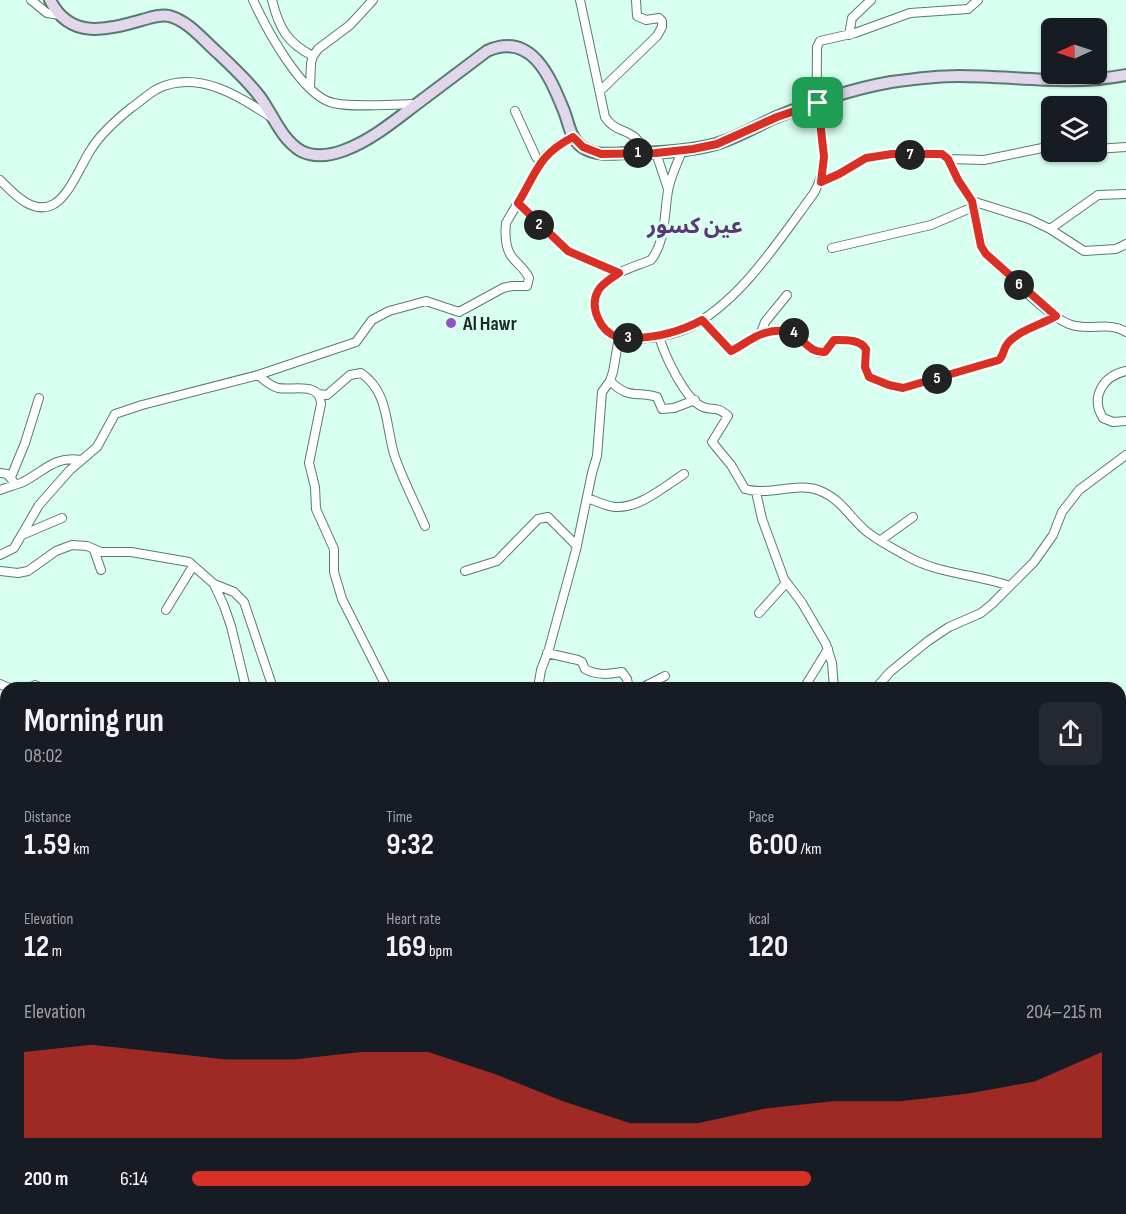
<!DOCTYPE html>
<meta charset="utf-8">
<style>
:root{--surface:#171b24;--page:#242831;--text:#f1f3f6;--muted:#9ea1a6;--accent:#d93025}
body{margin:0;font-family:"Sofia Sans Condensed","Noto Sans Arabic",sans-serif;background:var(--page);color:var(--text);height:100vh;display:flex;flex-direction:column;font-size:22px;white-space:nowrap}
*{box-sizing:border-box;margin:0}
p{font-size:20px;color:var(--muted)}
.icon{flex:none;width:33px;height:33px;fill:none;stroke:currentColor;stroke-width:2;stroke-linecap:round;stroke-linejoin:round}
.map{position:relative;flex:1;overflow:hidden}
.side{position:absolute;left:0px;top:682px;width:1126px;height:532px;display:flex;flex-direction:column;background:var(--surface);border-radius:18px 18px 0 0;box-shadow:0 2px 4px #0004}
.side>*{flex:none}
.needle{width:39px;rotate:267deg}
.controls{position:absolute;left:1041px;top:18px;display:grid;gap:12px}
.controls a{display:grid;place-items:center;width:66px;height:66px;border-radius:9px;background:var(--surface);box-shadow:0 2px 4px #0004;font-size:30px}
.pin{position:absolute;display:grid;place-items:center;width:51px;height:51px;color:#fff;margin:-26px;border-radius:12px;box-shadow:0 3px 9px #0006}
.km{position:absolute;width:30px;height:30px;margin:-15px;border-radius:50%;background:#222;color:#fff;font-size:16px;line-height:30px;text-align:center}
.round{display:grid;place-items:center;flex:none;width:63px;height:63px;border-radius:9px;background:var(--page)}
.headline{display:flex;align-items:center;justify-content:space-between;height:102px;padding:0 24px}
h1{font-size:33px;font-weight:700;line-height:45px}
.stats{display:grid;grid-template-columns:repeat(3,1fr);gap:9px;height:102px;padding:6px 24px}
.stats div{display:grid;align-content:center}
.stats b{font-size:30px;font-weight:700}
.stats small{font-size:16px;font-weight:400}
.stats p{font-size:16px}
.chart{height:168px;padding:12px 24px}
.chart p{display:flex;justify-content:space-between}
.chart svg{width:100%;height:108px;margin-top:6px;fill:var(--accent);opacity:.7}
ul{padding:0 24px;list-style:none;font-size:20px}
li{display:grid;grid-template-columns:96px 72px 1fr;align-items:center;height:45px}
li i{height:15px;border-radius:8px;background:var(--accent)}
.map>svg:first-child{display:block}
.green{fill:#ecdbfd}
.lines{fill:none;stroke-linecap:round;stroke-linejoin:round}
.minor-casing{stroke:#597b6f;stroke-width:10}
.secondary-casing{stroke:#597b6f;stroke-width:14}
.minor{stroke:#fff;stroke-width:8}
.secondary{stroke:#e2d6ec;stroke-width:10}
.route-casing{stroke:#fff;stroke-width:12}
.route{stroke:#d93025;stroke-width:8}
.poi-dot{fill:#9452c8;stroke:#d9fff1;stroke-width:2}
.labels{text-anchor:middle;stroke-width:6;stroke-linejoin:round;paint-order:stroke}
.poi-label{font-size:20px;font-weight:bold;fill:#1c2a25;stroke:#d9fff1;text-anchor:start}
.quarter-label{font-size:22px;font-weight:bold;fill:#593974;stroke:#d9fff1}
</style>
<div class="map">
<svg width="1126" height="1214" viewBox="0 0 1126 1214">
<rect width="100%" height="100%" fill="#d9fff1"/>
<path class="green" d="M0,763L6,769V940L0,941Z
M1126,936V1120L1121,1138L1120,945Z
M961,1209H1101V1214H960Z"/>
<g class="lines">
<g class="minor-casing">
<path id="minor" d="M31,0L47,13L60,15
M253,0C266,28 302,96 333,103C355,108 393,104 416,104
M272,0C279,28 287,43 313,56
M580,0L605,117C618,137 633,124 645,153
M849,35L852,18L871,0
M310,88L311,63L313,56L318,49L350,25L373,0
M600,91L657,36L662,27V21L659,18L646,20L637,16L636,0
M515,111L536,157L541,162
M1096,149L1126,147
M682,150C678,163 670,177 668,191C664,214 666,241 651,260C634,267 616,271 603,285C596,292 594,301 595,310C598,321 607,334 618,337C634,342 671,336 686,329C740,303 779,240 814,193C830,166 821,134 818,104C816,86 817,66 817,47L820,41L855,33L910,13L968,9L978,0
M656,153L668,189
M948,159L984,160L1052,146
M0,180C13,193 33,216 54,204C69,196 81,165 90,151C100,134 116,120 131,108C140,102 148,94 157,89C197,69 240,96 272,118
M821,181L839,174L866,158L892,154H942L948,159L958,180L972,201L982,246L986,254C1005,271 1049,319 1072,325C1091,331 1109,321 1126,332
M972,201L1029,219L1050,229L1084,251L1116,249L1126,244
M518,203L539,225L568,251L619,273
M1050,229L1098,195L1126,194
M832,248L931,225L973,207
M702,320L731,351C743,346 752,336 765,333C803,322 802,354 825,353L834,341C846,340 859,339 866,349L865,367L869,377L889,385L903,388L999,360C1004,355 1003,349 1008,343C1019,330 1041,325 1056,317
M760,335L765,322L787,295
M659,336C664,354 685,400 703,407C713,411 716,405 728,416L712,442L731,465L745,489C769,496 797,482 818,490C842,499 848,516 866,531C877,540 892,548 905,555C936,574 976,574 1010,586
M1126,371C1103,376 1090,397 1103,418L1113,422L1126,421
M610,381C631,401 636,390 657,397L662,409L674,408L695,400
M318,394L327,395L350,375L361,373C390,393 385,427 395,457C403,480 415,503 425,526
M0,473L7,474L13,481
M11,477L25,443L39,398
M0,490C8,487 16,485 23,482C46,470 54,456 81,460
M756,492L762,519L784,579L802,603L826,644L832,663L834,688
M588,498C597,502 606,506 615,507C639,509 665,486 684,474
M22,535L62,518
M881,540L913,517
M94,550L101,570
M0,555L14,548L39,505L70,470L97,447L115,414L142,405L258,375
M0,571L18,573L28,571L56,551L72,545L87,546L101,552H131L189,562L214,584L224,606L231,626L246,688
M465,571L497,561L538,519L548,517L577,546
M214,584L234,592L244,602L273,688
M166,610L193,566
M759,613L786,583
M547,653L578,660L582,662L585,669C597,676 610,674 622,672L627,679L629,688
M0,684L9,688
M30,688L35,685L42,688
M387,688L342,599L334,572V549L316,509L315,487L309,463L321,404C320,381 293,391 278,388C270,386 264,380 258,375L356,342L372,320L389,311L426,301L459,312L503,288L512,286H527L529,278C525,268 515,263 510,254C505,245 505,233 506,223L546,155L558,145L573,137
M538,688L541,670L549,649L576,550L592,473L597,456L602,392L610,381L613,372L619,337
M641,688L665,676
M804,688L828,649
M876,688L890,672L928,641L949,627L981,613L992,604L1034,562L1053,535L1062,512L1079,490L1126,455
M1120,876L1126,872
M0,1095L6,1092
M193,1209L194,1214
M256,1209L258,1214
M393,1214L400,1209
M531,1214L532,1209
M753,1214L756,1209"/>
</g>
<g class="secondary-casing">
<path id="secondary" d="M50,0C70,40 107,30 142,20C150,18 160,14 169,16C189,21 204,41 219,54C234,68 248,81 260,97C273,115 281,139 301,151C315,158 332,155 345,150C371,140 393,122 414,106C439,87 463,69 487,51C532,31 550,77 564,111C569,124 570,138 582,147C595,156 611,154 626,153C656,153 687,152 716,144C736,138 755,127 774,118C810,103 852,89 891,82C913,79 936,76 959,76C1015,76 1070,86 1126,75"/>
</g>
<use href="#minor" class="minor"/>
<use href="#secondary" class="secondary"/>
</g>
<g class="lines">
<g class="route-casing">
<path id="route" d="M818,103L824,157L821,182L839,174L866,158L892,154H942L948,159L958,180L972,201L981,246L986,254L1056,316C1041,325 1019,330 1008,343C1003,349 1004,355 999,360L903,388L889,385L869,377L865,367L866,349C859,339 846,340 834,340L825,352C802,354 802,322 765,333C752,336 743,346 731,351L702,320C680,332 660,337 635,338C630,338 622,339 617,337C600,331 589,307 598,291C602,283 612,278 619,273L568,251L518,203C537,172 538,155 573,137L583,147L601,154L656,153L693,149L717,144L777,117Z"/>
</g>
<use href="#route" class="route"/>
</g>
<circle class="poi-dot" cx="451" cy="323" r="6"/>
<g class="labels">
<g class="poi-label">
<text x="463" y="330">Al Hawr</text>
</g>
<g class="quarter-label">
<text x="695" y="233">عين كسور</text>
</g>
</g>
</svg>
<div class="controls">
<a><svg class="needle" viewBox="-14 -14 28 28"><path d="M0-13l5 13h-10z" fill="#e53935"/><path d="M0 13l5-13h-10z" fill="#9ea1a6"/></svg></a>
<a><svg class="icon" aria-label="layers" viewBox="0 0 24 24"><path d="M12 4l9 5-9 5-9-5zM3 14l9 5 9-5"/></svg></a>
</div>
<div class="pin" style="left:818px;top:103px;background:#1e9e55"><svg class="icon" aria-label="arrive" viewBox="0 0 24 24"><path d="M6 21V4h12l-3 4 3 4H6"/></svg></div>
<b class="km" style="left:638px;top:153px">1</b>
<b class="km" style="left:539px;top:225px">2</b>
<b class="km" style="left:628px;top:338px">3</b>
<b class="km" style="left:794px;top:333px">4</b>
<b class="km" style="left:937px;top:379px">5</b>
<b class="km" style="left:1019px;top:285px">6</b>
<b class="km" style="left:910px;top:155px">7</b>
<section class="side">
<div class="headline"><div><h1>Morning run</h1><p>08:02</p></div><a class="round"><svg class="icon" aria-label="share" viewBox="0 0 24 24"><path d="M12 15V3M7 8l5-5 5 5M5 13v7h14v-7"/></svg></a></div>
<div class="stats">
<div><p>Distance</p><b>1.59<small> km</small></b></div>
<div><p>Time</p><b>9:32</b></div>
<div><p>Pace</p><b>6:00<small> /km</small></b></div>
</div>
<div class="stats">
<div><p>Elevation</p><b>12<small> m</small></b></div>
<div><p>Heart rate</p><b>169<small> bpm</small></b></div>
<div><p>kcal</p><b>120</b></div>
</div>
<div class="chart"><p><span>Elevation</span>204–215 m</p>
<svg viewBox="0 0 160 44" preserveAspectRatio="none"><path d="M0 44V9L10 6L20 9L30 12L40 12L50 9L60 9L70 18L80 29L90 38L100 38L110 32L120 29L130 29L140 26L150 21L160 9V44z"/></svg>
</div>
<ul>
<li><b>200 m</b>6:14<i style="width:68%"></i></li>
</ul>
</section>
</div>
